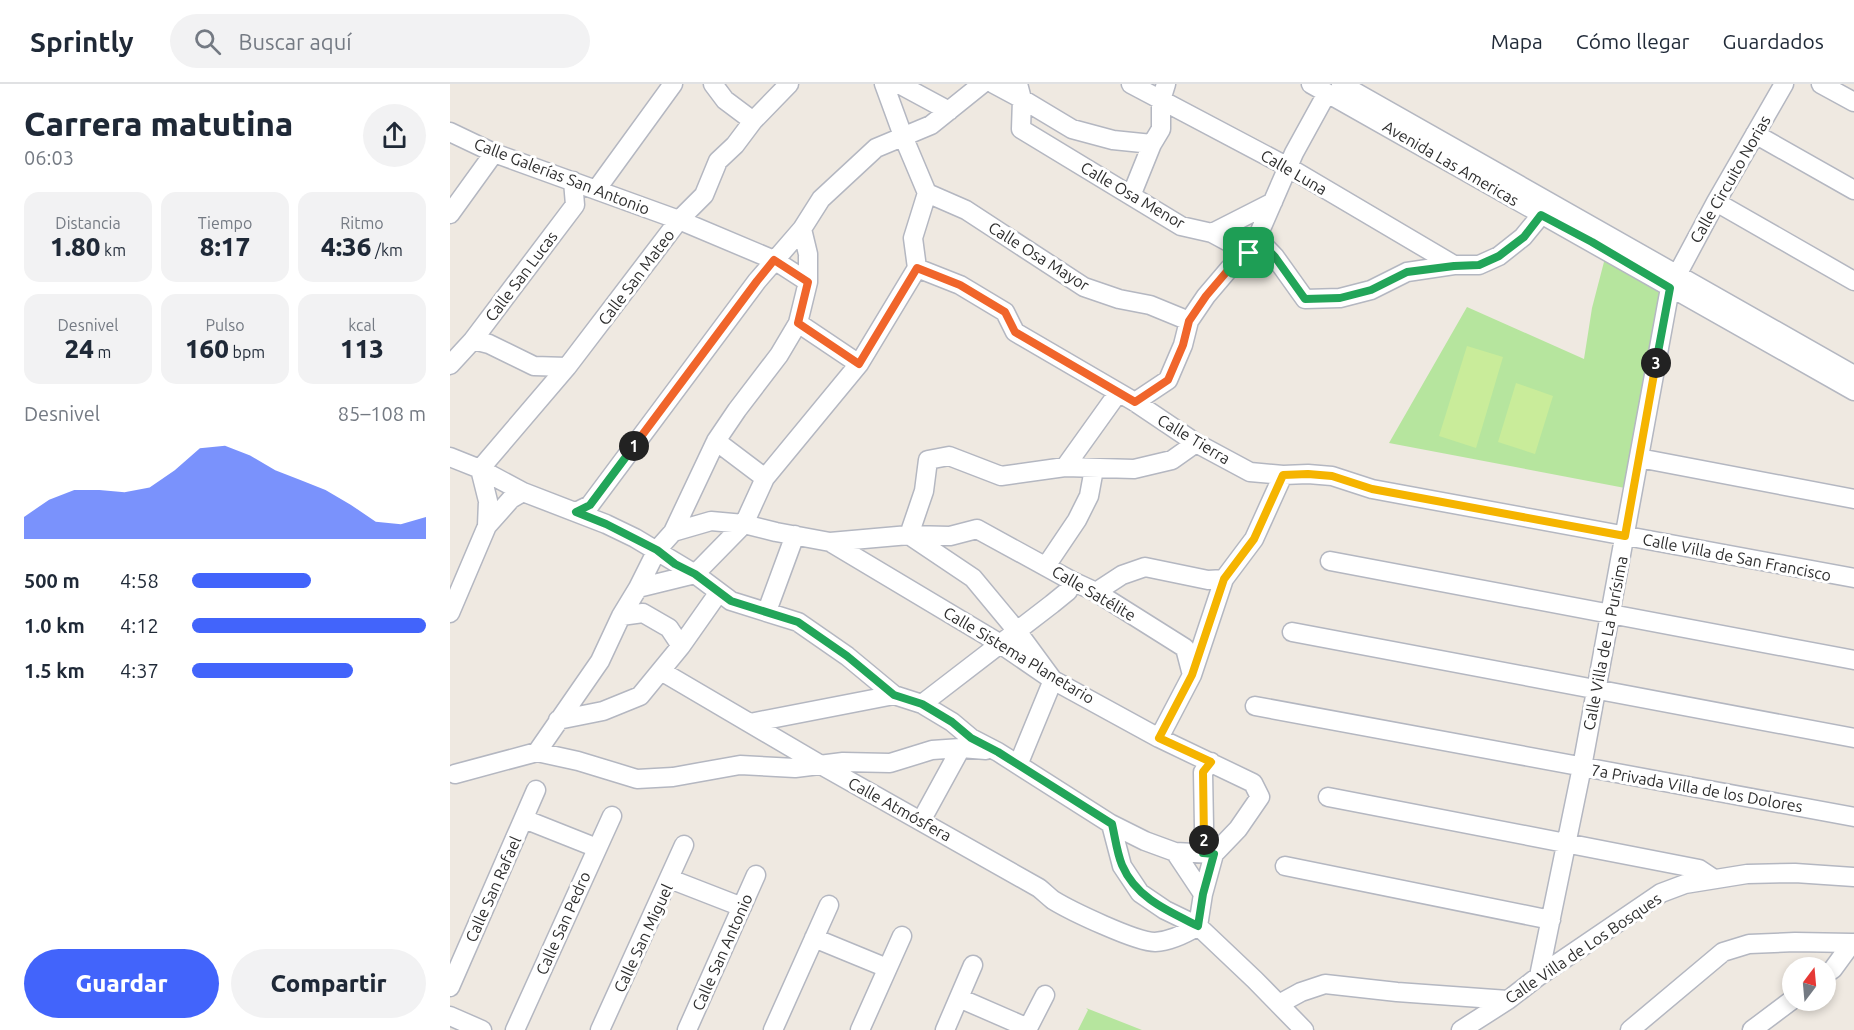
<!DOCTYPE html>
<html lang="es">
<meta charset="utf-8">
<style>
:root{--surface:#fff;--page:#f2f2f3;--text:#1f2937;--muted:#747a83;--line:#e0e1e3;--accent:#4264fb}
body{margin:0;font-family:Ubuntu,sans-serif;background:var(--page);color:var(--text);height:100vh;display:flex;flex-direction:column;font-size:22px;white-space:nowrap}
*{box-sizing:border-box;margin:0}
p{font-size:20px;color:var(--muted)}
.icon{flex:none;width:33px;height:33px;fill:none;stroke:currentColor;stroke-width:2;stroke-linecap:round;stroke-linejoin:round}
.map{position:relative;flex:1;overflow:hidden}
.panel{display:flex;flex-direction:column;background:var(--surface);width:450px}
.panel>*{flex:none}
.needle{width:39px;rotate:16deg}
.controls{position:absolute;left:1332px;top:873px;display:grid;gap:12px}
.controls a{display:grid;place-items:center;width:54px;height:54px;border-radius:50%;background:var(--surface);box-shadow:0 3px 9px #0003;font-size:30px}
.pin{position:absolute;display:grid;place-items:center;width:51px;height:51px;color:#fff;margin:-26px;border-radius:12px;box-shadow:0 3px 9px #0006}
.km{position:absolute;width:30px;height:30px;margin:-15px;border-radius:50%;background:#222;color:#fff;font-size:16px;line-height:30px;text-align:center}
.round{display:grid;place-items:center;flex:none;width:63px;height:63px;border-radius:32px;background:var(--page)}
.overview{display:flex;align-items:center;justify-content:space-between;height:102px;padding:0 24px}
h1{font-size:33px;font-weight:800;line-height:45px}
.figures{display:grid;grid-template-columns:repeat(3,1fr);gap:9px;height:102px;padding:6px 24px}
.figures div{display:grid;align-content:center;border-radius:15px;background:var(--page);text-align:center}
.figures b{font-size:26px;font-weight:800}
.figures small{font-size:16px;font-weight:400}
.figures p{font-size:16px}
.chart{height:168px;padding:12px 24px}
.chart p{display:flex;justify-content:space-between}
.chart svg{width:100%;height:108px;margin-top:6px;fill:var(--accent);opacity:.7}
.action{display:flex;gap:12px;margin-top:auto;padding:12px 24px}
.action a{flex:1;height:69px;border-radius:36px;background:var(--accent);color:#fff;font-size:24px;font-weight:800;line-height:69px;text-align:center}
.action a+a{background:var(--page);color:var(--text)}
ul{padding:0 24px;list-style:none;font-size:20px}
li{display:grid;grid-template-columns:96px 72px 1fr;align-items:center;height:45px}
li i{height:15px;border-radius:8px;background:var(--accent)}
header{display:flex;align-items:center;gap:36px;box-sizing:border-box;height:84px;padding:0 30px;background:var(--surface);border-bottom:2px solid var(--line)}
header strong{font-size:28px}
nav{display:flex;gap:33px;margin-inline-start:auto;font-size:21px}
.search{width:420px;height:54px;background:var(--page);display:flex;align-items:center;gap:15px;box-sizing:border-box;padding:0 21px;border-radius:33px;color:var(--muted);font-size:22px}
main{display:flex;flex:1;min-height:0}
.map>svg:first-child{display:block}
.grass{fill:#b6e59e}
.pitch{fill:#c9ec9a}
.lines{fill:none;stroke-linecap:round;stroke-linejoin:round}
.minor-casing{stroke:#b4b7c1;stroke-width:21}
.minor{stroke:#fff;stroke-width:18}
.split-1-casing{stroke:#fff;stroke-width:12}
.split-2-casing{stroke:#fff;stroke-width:12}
.split-3-casing{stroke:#fff;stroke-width:12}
.split-4-casing{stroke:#fff;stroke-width:12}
.split-1{stroke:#f0652b;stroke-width:8}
.split-2{stroke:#22a559;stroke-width:8}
.split-3{stroke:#f5b400;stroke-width:8}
.split-4{stroke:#22a559;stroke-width:8}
.labels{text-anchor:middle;stroke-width:6;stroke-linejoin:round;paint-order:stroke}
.street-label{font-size:16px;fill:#2e2e2e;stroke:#fff}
</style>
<header>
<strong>Sprintly</strong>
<div class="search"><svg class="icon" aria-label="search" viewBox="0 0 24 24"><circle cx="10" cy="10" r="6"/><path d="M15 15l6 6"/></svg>Buscar aquí</div>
<nav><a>Mapa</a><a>Cómo llegar</a><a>Guardados</a></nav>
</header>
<main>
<section class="panel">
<div class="overview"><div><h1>Carrera matutina</h1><p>06:03</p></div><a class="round"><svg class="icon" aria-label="share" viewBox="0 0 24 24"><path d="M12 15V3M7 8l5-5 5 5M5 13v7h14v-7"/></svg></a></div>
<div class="figures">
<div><p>Distancia</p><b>1.80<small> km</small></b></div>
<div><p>Tiempo</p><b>8:17</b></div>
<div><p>Ritmo</p><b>4:36<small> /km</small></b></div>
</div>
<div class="figures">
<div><p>Desnivel</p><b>24<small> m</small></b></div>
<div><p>Pulso</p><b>160<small> bpm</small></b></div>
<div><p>kcal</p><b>113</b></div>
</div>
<div class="chart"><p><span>Desnivel</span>85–108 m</p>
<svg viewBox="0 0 160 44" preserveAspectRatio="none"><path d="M0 44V35L10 28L20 24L30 24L40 25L50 23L60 16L70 7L80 6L90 10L100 16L110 20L120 24L130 30L140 37L150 38L160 35V44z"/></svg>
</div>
<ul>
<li><b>500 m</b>4:58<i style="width:51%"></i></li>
<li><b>1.0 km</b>4:12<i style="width:100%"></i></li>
<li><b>1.5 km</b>4:37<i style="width:69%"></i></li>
</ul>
<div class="action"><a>Guardar</a><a>Compartir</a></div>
</section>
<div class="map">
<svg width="1404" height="946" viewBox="0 0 1404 946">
<rect width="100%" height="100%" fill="#efe9e1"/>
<path class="grass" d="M1155,174L1211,205L1175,404L939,359L1017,223L1134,275L1142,224Z
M636,924L692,946H628L638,926Z"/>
<path class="pitch" d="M1017,262L1053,273L1026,364L989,352Z
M1066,299L1103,312L1085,370L1048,358Z"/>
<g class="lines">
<g class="minor-casing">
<path id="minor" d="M263,0L275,16L303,37
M434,0L453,52L477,109
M449,0L499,27
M544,0L572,15L622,45L663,56L702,60
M568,0L572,15L571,45L731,142L762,149L799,169
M681,0L838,83L1004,181
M861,0L1404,307
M891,0C1063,96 1233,195 1404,291
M1371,0L1404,18
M877,9L844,69L807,154L825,173L855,215L890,214L921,206L957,188L1004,181H1029L1049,172L1073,153L1091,131
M0,48L44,69L229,136L324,176L358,198
M1305,50L1404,106
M146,106L223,0
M477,109L463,154L467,184L510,201L555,228L565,248L685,318L746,359L800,388L833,391L858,390L882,392L922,405L1404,494
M477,109L516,126L634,203L669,215L700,221L739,237
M681,112L702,60L711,45V16L716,0
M1266,118L1404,197
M0,130L44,69
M762,149L823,118
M348,239L409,280
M23,256L39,260L84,282L117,283
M0,281L23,256L125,121L123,97
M685,318L718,296L733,261L739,237L756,212L779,185L799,169L805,158
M266,357L315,394
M0,373L30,385L73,408L156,440L185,454L245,490L281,517L348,538L397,572L444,611L472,620L502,638L521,654L548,668L661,740L695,757L725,768L764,770
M1189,374L1404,415
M615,383L668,309
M30,385L117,283L229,136L254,111L268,77L285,61L303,37L339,0
M126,428L140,421L307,197L352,145L371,115L426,64L481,41L532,0
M37,442L61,415L73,408
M223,448L261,437L294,440L326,448L380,458L459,451L523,494L567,547L603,596L568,681
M880,477L1404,576
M596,482L627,436L639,412L644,385
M188,504L245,490L294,440L315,394L409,280L467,184
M646,508L672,491L695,483L758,496L774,495
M317,527L345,451
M0,529L37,442L38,417L30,385
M171,532L193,529L219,544L231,562
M842,548L1404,654
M211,587L371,681L589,804C594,808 598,812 603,816C621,827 686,858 705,858C721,857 735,850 748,842L753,810L764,770L788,745L810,713L803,699L709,654L603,596L549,559L380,458
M742,591L735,564L646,508L622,497L527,445L500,452L459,451L474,407L478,376L499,372L551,392L615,383L684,385L722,376L746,359
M472,620L602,520L618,507L622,497
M805,622L1404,733
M108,636L153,627L190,612L231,562L269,508
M300,639L444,611
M709,654L742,591L774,495L804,455L833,391
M87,668L150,577L171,532L188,504L207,466L223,448L266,357L287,326L329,271L348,239L358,198V170L352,145
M5,690L87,668L128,677L187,695L223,693L290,681L345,684L393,678L440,679L482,666L511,664L536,666
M878,713L1249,785L1264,795
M74,735L147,764
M471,737L511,664
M661,740L672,782L690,809L715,826L748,842L805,896L854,946
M725,768L753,810
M753,769L754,743L753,688L761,678
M835,782L1101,836
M220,795L292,823
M364,854L437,884
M1376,890L1383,885L1402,859H1404
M1089,892L1132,683L1220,204L1266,118L1334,0
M0,903L86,706
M509,914L578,944
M829,920L851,908L875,900L947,908L1058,916
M0,932L32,946
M65,946L162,732
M150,946L234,761
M237,946L306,791
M323,946L379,821
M410,946L452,852
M495,946L523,881
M577,946L595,911
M1011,946L1058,916L1089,892L1211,809L1235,800L1297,790L1345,789L1404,793
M1180,946L1273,868L1299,860L1345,858L1402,859
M1302,946L1342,916"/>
</g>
<use href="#minor" class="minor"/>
</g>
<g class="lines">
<g class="split-1-casing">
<path id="split-1" d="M184,362L307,197L324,176L358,198L348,239L409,280L467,184L510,201L555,228L565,248L685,318L718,296L733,261L739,237L756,212L779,185L799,169"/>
</g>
<g class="split-2-casing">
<path id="split-2" d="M184,362L140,421L126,428L156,440L207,466L225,480L245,490L281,517L348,538L397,572L444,611L472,620L502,638L521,654L548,668L662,740C665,753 667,769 672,781C686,814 718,827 748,842L753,810L764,770L753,769L754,756"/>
</g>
<g class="split-3-casing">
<path id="split-3" d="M754,756L753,688L761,678L709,654L742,591L774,495L804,455L833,391L858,390L882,392L922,405L1175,452L1206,279"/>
</g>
<g class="split-4-casing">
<path id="split-4" d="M799,169L807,154L825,173L855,215L890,214L921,206L957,188L1004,182L1029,181L1049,172L1074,153L1091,131L1142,158L1220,204L1206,279"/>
</g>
<use href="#split-1" class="split-1"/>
<use href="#split-2" class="split-2"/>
<use href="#split-3" class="split-3"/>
<use href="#split-4" class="split-4"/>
</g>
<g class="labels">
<g class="street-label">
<text transform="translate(1001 79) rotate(30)" y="6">Avenida Las Americas</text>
<text transform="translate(844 88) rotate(30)" y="6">Calle Luna</text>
<text transform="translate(112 92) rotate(21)" y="6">Calle Galerías San Antonio</text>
<text transform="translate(1280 95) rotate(-60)" y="6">Calle Circuito Norias</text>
<text transform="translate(683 111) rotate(30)" y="6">Calle Osa Menor</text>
<text transform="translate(589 172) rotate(32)" y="6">Calle Osa Mayor</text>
<text transform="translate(71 192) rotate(-53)" y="6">Calle San Lucas</text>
<text transform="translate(186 193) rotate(-53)" y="6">Calle San Mateo</text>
<text transform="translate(744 355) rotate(31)" y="6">Calle Tierra</text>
<text transform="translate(1287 473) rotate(11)" y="6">Calle Villa de San Francisco</text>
<text transform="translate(644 509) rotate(30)" y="6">Calle Satélite</text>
<text transform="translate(1155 559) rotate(-79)" y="6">Calle Villa de La Purísima</text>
<text transform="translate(569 571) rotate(31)" y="6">Calle Sistema Planetario</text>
<text transform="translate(1247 704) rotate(10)" y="6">7a Privada Villa de los Dolores</text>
<text transform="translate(450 725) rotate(29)" y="6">Calle Atmósfera</text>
<text transform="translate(43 805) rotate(-66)" y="6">Calle San Rafael</text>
<text transform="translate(113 839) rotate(-66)" y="6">Calle San Pedro</text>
<text transform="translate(193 854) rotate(-65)" y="6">Calle San Miguel</text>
<text transform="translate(1133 864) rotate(-34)" y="6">Calle Villa de Los Bosques</text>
<text transform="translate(272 868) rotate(-66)" y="6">Calle San Antonio</text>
</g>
</g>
</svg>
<div class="controls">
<a><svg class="needle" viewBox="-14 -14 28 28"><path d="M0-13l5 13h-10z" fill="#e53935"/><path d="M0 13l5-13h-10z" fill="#747a83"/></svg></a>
</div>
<div class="pin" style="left:799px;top:169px;background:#1e9e55"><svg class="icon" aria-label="arrive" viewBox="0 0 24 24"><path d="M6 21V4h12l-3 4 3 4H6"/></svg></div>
<b class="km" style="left:184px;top:362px">1</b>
<b class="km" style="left:754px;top:756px">2</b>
<b class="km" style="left:1206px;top:279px">3</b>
</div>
</main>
